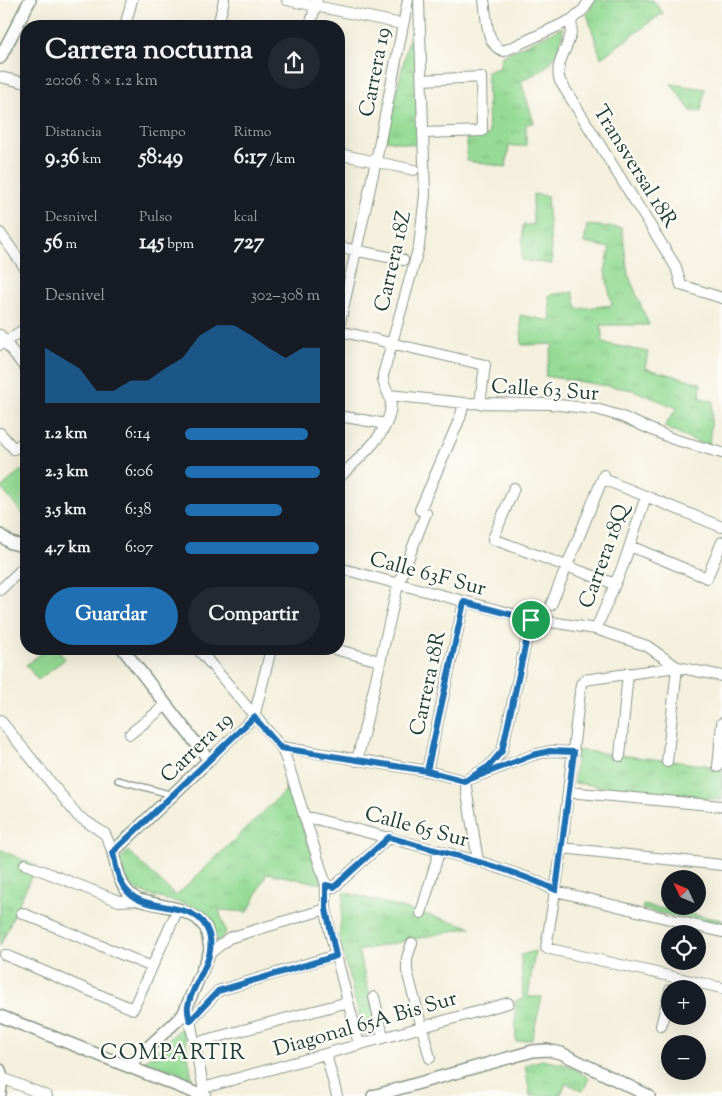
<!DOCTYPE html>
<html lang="es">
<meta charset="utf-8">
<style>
:root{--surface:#171b24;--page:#242831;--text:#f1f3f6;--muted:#9ea1a6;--accent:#1f6fb2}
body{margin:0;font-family:"Sorts Mill Goudy",serif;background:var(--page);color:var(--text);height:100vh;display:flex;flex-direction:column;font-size:19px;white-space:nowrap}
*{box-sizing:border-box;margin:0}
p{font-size:16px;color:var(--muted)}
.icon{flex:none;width:28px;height:28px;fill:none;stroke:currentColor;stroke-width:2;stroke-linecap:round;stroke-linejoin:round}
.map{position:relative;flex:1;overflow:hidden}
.details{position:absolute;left:20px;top:20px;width:325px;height:635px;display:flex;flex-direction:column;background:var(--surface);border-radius:20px;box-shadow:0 5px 20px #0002}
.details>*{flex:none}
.needle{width:32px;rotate:314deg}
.controls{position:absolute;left:661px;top:870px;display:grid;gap:10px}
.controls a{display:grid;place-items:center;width:45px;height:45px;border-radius:50%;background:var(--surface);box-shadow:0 5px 20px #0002;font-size:25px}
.pin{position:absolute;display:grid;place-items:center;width:42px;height:42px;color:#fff;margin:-21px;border:2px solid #fff;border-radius:50%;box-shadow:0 1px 5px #0007}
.round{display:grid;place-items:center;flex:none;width:52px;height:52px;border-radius:26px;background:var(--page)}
.headline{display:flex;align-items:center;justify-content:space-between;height:85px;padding:0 25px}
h1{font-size:28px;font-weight:700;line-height:38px}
.figures{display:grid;grid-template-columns:repeat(3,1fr);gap:8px;height:85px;padding:5px 25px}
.figures div{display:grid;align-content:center}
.figures b{font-size:21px;font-weight:700}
.figures small{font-size:14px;font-weight:400}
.figures p{font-size:14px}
.chart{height:140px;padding:10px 25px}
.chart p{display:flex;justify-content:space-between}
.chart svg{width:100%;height:90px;margin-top:5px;fill:var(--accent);opacity:.7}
.primary-button{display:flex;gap:10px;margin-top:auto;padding:10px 25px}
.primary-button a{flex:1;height:58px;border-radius:30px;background:var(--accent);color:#fff;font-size:20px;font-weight:700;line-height:58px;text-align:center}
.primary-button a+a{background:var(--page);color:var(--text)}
ul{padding:0 25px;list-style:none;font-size:16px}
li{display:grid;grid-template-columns:80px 60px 1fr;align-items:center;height:38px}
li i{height:12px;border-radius:6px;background:var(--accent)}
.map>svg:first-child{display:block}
.grass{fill:url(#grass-tufts);stroke:#5a8c64}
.pitch{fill:#95db95;stroke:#5a8c64}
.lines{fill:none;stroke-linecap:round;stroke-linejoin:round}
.service-casing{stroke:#8a9688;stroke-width:8}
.minor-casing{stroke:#8a9688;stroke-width:12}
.tertiary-casing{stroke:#8a9688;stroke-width:14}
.service{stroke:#fff;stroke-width:5}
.minor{stroke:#fff;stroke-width:10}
.tertiary{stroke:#fff;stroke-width:11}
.route-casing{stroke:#fff;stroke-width:10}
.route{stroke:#1f6fb2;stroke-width:6}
.labels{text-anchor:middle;stroke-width:4.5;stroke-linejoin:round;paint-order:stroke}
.street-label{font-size:21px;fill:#1f3d34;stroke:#fdfcf7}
.neighbourhood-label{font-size:22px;letter-spacing:1px;fill:#1f3d34;stroke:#fdfcf7}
</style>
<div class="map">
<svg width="722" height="1096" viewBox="0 0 722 1096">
<defs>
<pattern id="grass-tufts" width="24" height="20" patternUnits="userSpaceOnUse" patternTransform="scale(1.25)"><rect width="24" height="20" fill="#95db95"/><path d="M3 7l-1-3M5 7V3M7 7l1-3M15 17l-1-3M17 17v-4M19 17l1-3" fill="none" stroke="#80bd81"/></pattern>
</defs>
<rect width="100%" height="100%" fill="#fdfcf7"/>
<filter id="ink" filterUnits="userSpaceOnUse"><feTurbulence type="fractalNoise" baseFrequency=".02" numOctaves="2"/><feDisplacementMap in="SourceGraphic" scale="10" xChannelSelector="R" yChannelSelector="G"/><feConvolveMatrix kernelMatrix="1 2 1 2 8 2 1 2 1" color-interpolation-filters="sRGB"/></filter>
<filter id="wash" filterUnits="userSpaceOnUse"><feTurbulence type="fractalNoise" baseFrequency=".0096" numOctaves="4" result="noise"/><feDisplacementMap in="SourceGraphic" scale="20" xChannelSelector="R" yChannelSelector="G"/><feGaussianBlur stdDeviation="1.12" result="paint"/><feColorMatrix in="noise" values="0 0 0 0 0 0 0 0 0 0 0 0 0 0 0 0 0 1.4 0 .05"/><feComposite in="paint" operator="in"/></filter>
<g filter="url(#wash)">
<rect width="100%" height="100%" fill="#f4f0dd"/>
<path class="grass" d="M593,0H653L663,13L601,58L587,14L592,7Z
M415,1L420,146L386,140L412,24Z
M563,27C560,60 548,68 521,81L534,123L526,124V146H509L506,167L467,161V136L489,135L487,71L499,68L502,56Z
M671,84L705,89L701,112L691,111Z
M533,194L547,196L552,264L522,260L523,225H533Z
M587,225L622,228L628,274L649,325H601L603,343L648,352L645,368L701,383L700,398L713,401L709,447L664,427L677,408L633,390L545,376L553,344L522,345L520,315L551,321L549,295L573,292L577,309L612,305L605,271L610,248L584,243Z
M577,750L722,767V800L574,783Z
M288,788L323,884L267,873L248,912L219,910L226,933L217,943C206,896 185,908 147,894C142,892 133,890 130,885C124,878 122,869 120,860L128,851L176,896Z
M0,849L36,866L0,946Z
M344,892L471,927L358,951L380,1032L364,1035L339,937Z
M643,905L722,920V927L642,909Z
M535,951L528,997H542L532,1039L516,1042L515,1001L523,999L521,955Z
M183,1026L193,1084L143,1063Z
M542,1060L568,1065L589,1078L583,1091L566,1083L560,1096H530L525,1065Z"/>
<path class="pitch" d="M21,470L26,476V518L1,488Z
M47,649H57L65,659L38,680L26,665Z"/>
</g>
<g filter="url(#ink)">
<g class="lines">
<g class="service-casing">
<path id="service" d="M118,780L173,795"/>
</g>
<g class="minor-casing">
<path id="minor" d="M287,0L402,24
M484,0C487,16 485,46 504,51L571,20
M589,0L584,9L571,20C576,42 552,60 560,81L676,267L681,285L722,298
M125,26L132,0
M218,26L224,0
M310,26L317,0
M0,77L26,83
M422,80L481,77L482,131L424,133
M339,154L414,170
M0,233L26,269
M339,247L403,260
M339,327L376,161L408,0
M339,331L485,365L480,404
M0,335L26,369
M0,345L26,328
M389,395L464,403L549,404L596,409L620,416L673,439L722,453
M339,416L386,424
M0,433L14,449L26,440
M339,478C359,457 390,435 391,404C391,392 382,389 383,375L419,246L425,195L419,0
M603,479L722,527
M514,488L493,539L615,584
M420,510L460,418L464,403
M630,546L707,578L722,542
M339,568L531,619L596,629L647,646L677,667L667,762
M0,590L26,565
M551,605L604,475
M596,629L624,563L646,496
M198,649L281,747L287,761L326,885V909L330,932L359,1044
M334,649L380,661
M584,680L677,667L722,676
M0,720L78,816L105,834L113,852
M130,734L166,705
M281,747L427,771L465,781L533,755L550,751L574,752
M620,756L628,673
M209,760L254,717L271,649
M357,761L398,585L426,513
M718,767L722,723
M427,771L464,602
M568,792L581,684
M722,806L568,792L562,848L546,948L722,988
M304,816L478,861L534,880L556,891L722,932
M562,848L722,865
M478,861L465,781L489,766L502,751L531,619
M25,864L119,901L138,900
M326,885L334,887L389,837
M22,913L152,967
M421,913L439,852
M412,943L407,958V971L430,1058
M209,954L229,938L326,909
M5,955L133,1009L178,909
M374,997L383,1036
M189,1016L205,1095
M190,1021L218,991L336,955
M661,1026L670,990
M195,1043L348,1002
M326,1054L337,1096
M2,1078L47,1096
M203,1088L508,1003"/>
</g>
<g class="tertiary-casing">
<path id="tertiary" d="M0,58L30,0
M0,535L11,543L26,547
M123,649L209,760L113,852C118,871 119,889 138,900L178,909L197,918L206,928L210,948L209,954L183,1015L128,1066
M0,1016L203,1096
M0,1070L2,1078L0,1094
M373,1096L533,1051L547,1050L561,1053L649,1096"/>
</g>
<use href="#service" class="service"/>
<use href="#minor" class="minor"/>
<use href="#tertiary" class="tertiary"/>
</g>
</g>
<g class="lines" filter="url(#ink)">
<g class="route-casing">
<path id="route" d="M531,620L502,751L489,766L465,781L427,771L281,748L254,717L113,852C116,865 117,880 127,891C147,915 198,897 209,934C217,960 192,982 188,1006C187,1011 189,1017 190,1021L218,991L336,956L326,909V885L334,887L389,837C445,854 503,865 556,890L574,752L550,751L533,755L465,781L427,771L464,602L531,620"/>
</g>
<use href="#route" class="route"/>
</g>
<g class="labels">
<g class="street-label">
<text transform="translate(374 72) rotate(-79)" y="7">Carrera 19</text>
<text transform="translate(636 166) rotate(58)" y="7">Transversal 18R</text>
<text transform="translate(392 261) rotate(-77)" y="7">Carrera 18Z</text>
<text transform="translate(545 389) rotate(4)" y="7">Calle 63 Sur</text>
<text transform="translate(603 556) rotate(-70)" y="7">Carrera 18Q</text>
<text transform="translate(428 573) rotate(15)" y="7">Calle 63F Sur</text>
<text transform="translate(427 683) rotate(-78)" y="7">Carrera 18R</text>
<text transform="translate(196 747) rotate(-44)" y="7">Carrera 19</text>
<text transform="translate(417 826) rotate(15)" y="7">Calle 65 Sur</text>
<text transform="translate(365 1023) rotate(-16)" y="7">Diagonal 65A Bis Sur</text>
</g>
<g class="neighbourhood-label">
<text x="173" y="1059">COMPARTIR</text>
</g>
</g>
</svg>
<div class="controls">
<a><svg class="needle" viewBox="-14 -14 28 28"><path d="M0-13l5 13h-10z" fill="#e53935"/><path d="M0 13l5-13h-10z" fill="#9ea1a6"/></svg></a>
<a><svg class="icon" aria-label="locate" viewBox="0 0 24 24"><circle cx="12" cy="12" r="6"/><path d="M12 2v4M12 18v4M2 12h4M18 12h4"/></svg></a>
<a>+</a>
<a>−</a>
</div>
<div class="pin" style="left:531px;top:620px;background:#1e9e55"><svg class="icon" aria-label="arrive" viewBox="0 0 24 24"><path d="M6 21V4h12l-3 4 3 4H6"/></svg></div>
<section class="details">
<div class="headline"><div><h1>Carrera nocturna</h1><p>20:06 · 8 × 1.2 km</p></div><a class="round"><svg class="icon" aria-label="share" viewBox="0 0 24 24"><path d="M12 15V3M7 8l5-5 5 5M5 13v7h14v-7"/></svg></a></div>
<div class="figures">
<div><p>Distancia</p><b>9.36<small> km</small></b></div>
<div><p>Tiempo</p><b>58:49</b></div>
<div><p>Ritmo</p><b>6:17<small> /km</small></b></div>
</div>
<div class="figures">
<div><p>Desnivel</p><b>56<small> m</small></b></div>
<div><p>Pulso</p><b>145<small> bpm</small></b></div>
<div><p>kcal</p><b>727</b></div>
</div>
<div class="chart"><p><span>Desnivel</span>302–308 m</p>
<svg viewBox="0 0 160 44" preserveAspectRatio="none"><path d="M0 44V17L10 22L20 27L30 38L40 38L50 33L60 33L70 27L80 22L90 11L100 6L110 6L120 11L130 17L140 22L150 17L160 17V44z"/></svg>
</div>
<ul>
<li><b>1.2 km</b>6:14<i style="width:91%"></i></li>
<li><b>2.3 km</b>6:06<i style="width:100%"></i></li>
<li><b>3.5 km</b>6:38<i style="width:72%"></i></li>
<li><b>4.7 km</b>6:07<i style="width:99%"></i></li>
</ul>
<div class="primary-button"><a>Guardar</a><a>Compartir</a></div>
</section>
</div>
